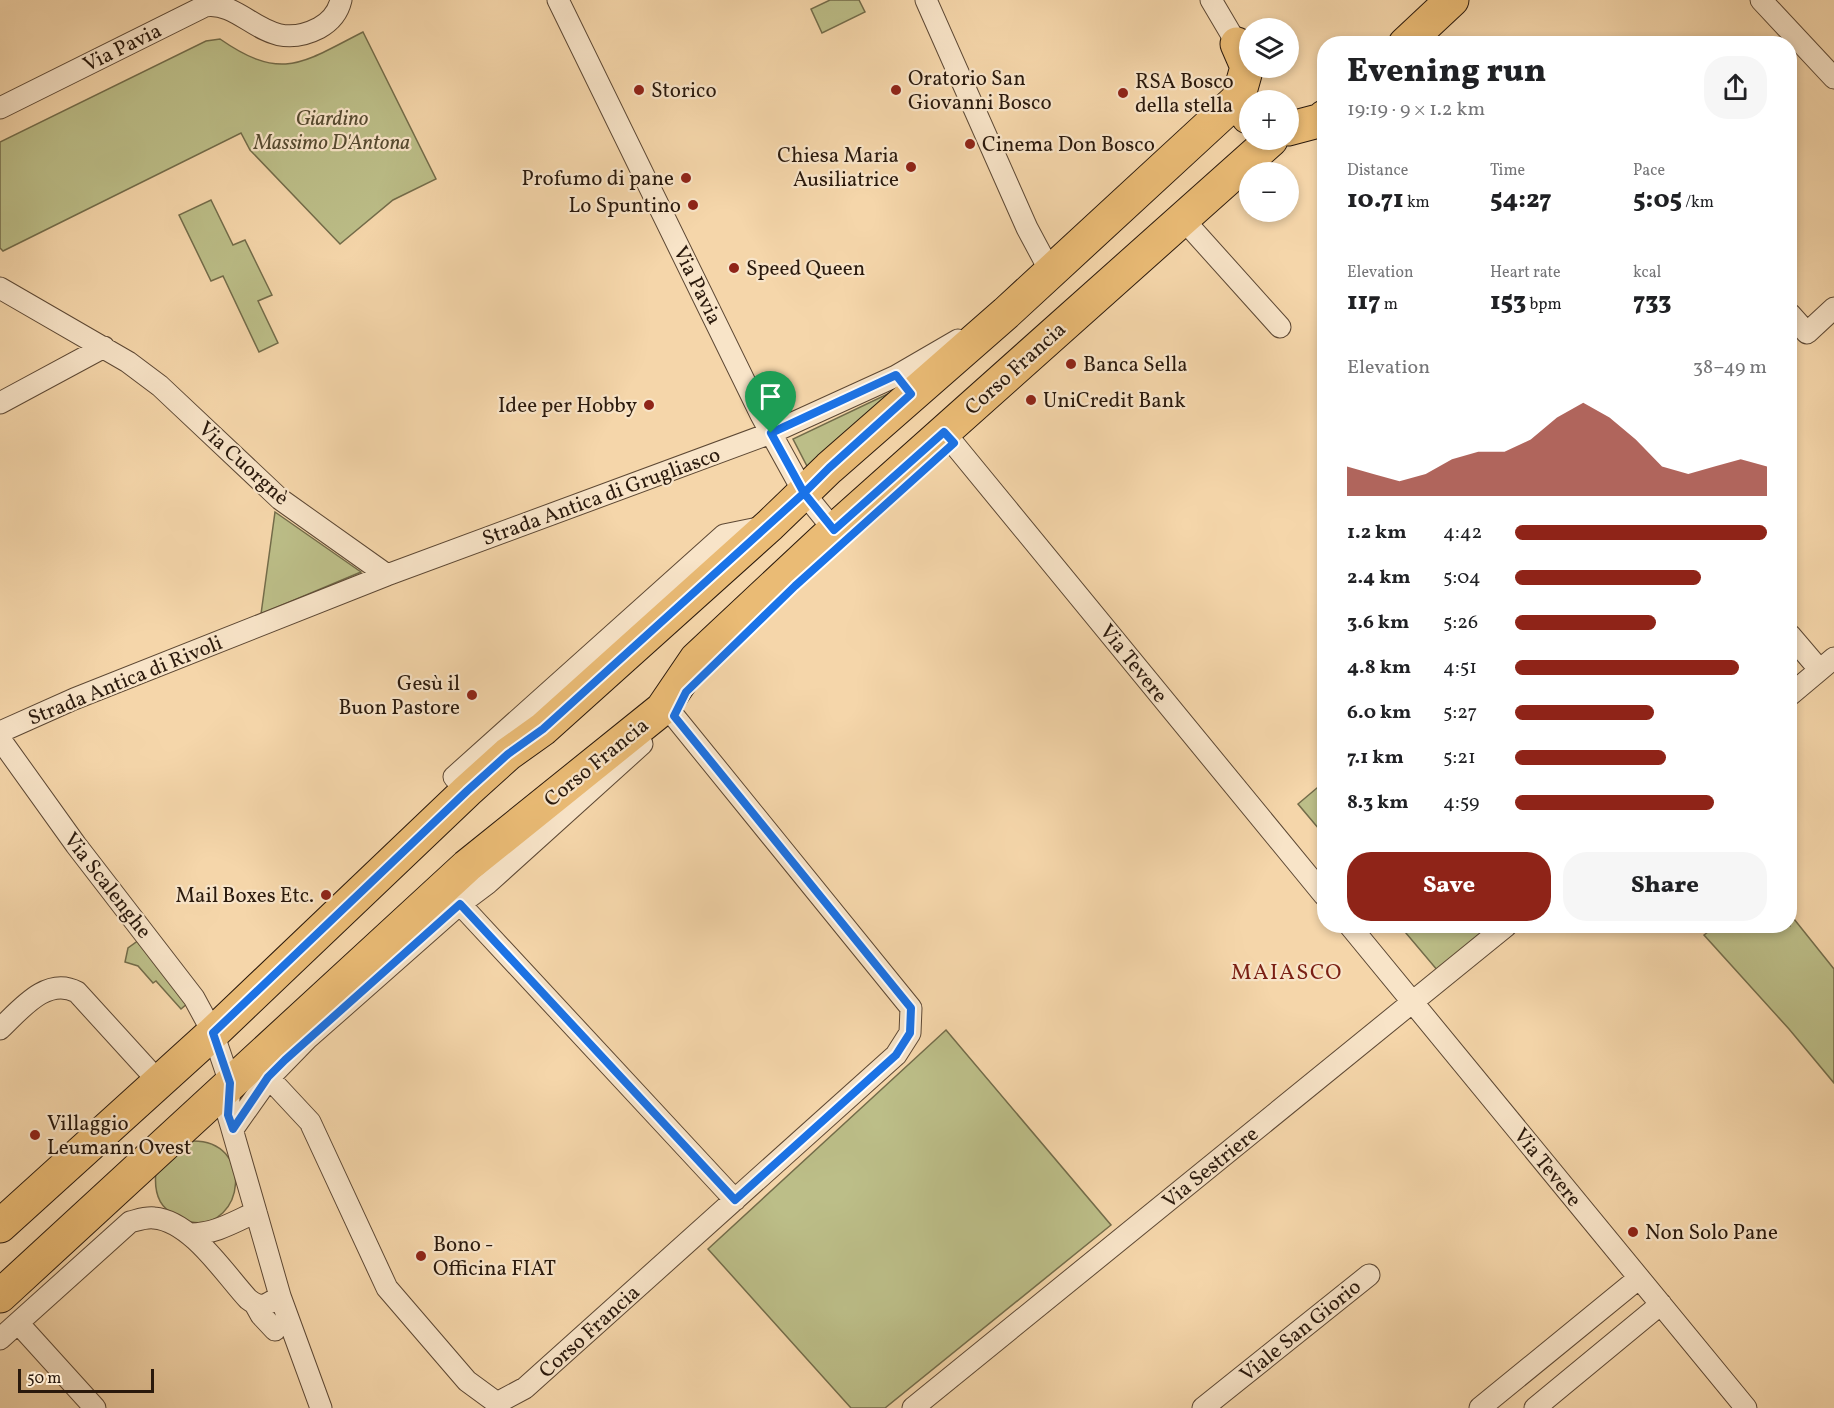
<!DOCTYPE html>
<meta charset="utf-8">
<style>
:root{--surface:#fff;--page:#f6f6f6;--text:#202124;--muted:#757577;--accent:#8f2418}
body{margin:0;font-family:Vollkorn,serif;background:var(--page);color:var(--text);height:100vh;display:flex;flex-direction:column;font-size:22px;white-space:nowrap}
*{box-sizing:border-box;margin:0}
p{font-size:20px;color:var(--muted)}
.icon{flex:none;width:33px;height:33px;fill:none;stroke:currentColor;stroke-width:2;stroke-linecap:round;stroke-linejoin:round}
.map{position:relative;flex:1;overflow:hidden}
.details{position:absolute;left:1317px;top:36px;width:480px;height:897px;display:flex;flex-direction:column;background:var(--surface);border-radius:24px;box-shadow:0 3px 9px #0003}
.details>*{flex:none}
.buttons{position:absolute;left:1239px;top:18px;display:grid;gap:12px}
.buttons a{display:grid;place-items:center;width:60px;height:60px;border-radius:50%;background:var(--surface);box-shadow:0 3px 9px #0003;font-size:30px}
.scale{position:absolute;left:18px;bottom:15px;width:136px;box-sizing:border-box;padding-left:6px;border:3px solid #2a190c;border-top:0;font-size:16px;line-height:21px;white-space:nowrap;color:#2a190c;-webkit-text-stroke:4px #f8e4c8;paint-order:stroke}
.pin{position:absolute;display:grid;place-items:center;width:51px;height:51px;color:#fff;margin:-62px -26px;border-radius:50% 50% 50% 0;rotate:-45deg;box-shadow:0 0 6px #0007}
.pin .icon{rotate:45deg}
.round{display:grid;place-items:center;flex:none;width:63px;height:63px;border-radius:24px;background:var(--page)}
.summary{display:flex;align-items:center;justify-content:space-between;height:102px;padding:0 30px}
h1{font-size:33px;font-weight:800;line-height:45px}
.stats{display:grid;grid-template-columns:repeat(3,1fr);gap:9px;height:102px;padding:6px 30px}
.stats div{display:grid;align-content:center}
.stats b{font-size:26px;font-weight:800}
.stats small{font-size:16px;font-weight:400}
.stats p{font-size:16px}
.chart{height:168px;padding:12px 30px}
.chart p{display:flex;justify-content:space-between}
.chart svg{width:100%;height:108px;margin-top:6px;fill:var(--accent);opacity:.7}
.primary-button{display:flex;gap:12px;margin-top:auto;padding:12px 30px}
.primary-button a{flex:1;height:69px;border-radius:24px;background:var(--accent);color:#fff;font-size:24px;font-weight:800;line-height:69px;text-align:center}
.primary-button a+a{background:var(--page);color:var(--text)}
ul{padding:0 30px;list-style:none;font-size:20px}
li{display:grid;grid-template-columns:96px 72px 1fr;align-items:center;height:45px}
li i{height:15px;border-radius:8px;background:var(--accent)}
.map>svg:first-child{display:block}
.green{fill:#bcbe88;stroke:#736c4a;stroke-width:1.5}
.lines{fill:none;stroke-linecap:round;stroke-linejoin:round}
.street-casing{stroke:#5d4834;stroke-width:23}
.primary-casing{stroke:#2a190c;stroke-width:35}
.street{stroke:#f8e4c8;stroke-width:21}
.primary{stroke:#eabb75;stroke-width:33}
.route-casing{stroke:#fff;stroke-width:12}
.route{stroke:#1a73e8;stroke-width:8}
.poi-dot{fill:#8f2418;stroke:#f8e4c8;stroke-width:2}
.labels{text-anchor:middle;stroke-width:4.5;stroke-linejoin:round;paint-order:stroke}
.street-label{font-size:21px;fill:#2a190c;stroke:#f8e4c8}
.poi-label{font-size:21px;fill:#2a190c;stroke:#f8e4c8;text-anchor:start}
.park-label{font-size:21px;font-style:italic;fill:#564b31;stroke:#f8e4c8}
.neighbourhood-label{font-size:22px;letter-spacing:1.5px;fill:#7a1f14;stroke:#f8e4c8}
</style>
<div class="map">
<svg width="1834" height="1408" viewBox="0 0 1834 1408">
<rect width="100%" height="100%" fill="#f5d6aa"/>
<filter id="stains"><feTurbulence type="fractalNoise" baseFrequency=".00333" numOctaves="4"/><feColorMatrix values="0 0 0 0 .2 0 0 0 0 .09 0 0 0 0 .02 0 0 0 .5 -.17"/></filter>
<radialGradient id="worn" r=".72"><stop offset=".6" stop-color="#630" stop-opacity="0"/><stop offset="1" stop-color="#630" stop-opacity=".3"/></radialGradient>
<path class="green" d="M830,0H859L865,12L822,33L811,9Z
M363,32L436,179L393,200L340,244L250,150L241,133L3,251L0,248V142L206,41L220,39C282,82 302,63 363,32Z
M211,200L233,245L245,240L272,295L258,301L278,343L259,352L223,276L211,281L179,215Z
M894,391L808,468L793,439Z
M275,512L361,572L261,614Z
M1324,782V835L1298,804Z
M1790,914L1834,969V1083L1789,1029L1704,935L1716,926H1790Z
M1400,926H1494L1438,971Z
M146,935L194,998L181,1009L156,981L153,983L138,966L125,962L128,948Z
M946,1030L1111,1225L885,1408H851L708,1249Z
M190,1141C256,1138 245,1231 191,1222C185,1221 180,1217 174,1214C157,1206 154,1189 156,1171Z"/>
<g class="lines">
<g class="street-casing">
<path id="street" d="M558,0L761,415L804,493L834,530
M926,0L1027,228L1050,271
M1211,0L1237,44
M1761,0L1834,78
M0,108L205,6C245,0 265,56 319,28C330,22 338,13 341,0
M1182,218L1280,327
M0,288L128,362L160,386L280,499L387,575
M1790,314L1807,333L1834,308
M0,403L104,347
M944,432L1324,895
M1790,635L1819,669
M1790,695L1834,658
M0,732L74,699L387,575L771,433L896,376L958,340
M0,739L76,845L194,998L213,1033L230,1083L228,1115L256,1212L280,1296L321,1408
M467,791L454,777L724,535L763,527
M460,904L735,1200
M1350,926L1746,1408
M0,1029C21,1009 47,976 77,992L159,1082
M269,1078L310,1122L387,1288L467,1381L497,1403L525,1388L896,1055L910,1033L911,1008L674,716
M233,1129L269,1078L307,1039L460,904L488,883L642,744
M190,1234C215,1234 234,1222 256,1212
M256,1306L261,1315L275,1330
M18,1323L95,1408
M0,1339L130,1222C138,1220 146,1217 154,1218C191,1221 224,1273 248,1299C262,1310 266,1305 280,1296
M913,1408L1506,926
M1203,1408L1369,1275
M1480,1408L1639,1278
M1535,1408L1661,1304"/>
</g>
<g class="primary-casing">
<path id="primary" d="M1237,44L1247,67L1238,99L1248,117
M1405,44L1452,0
M1288,129L1322,120L1324,117
M0,1226L213,1033L467,791L508,754L543,729L770,525L829,468L1006,313L1238,99
M0,1296L467,866L662,709L696,659L834,530L1271,140"/>
</g>
<use href="#street" class="street"/>
<use href="#primary" class="primary"/>
</g>
<g class="lines">
<g class="route-casing">
<path id="route" d="M771,433L804,493L543,729L508,754L467,791L213,1033L230,1083L228,1115L233,1129L268,1077L285,1060L460,904L735,1200L896,1055L910,1033L911,1008L674,716L686,692L795,586L954,443L944,432L834,530L804,493L829,468L911,394L896,375L771,433"/>
</g>
<use href="#route" class="route"/>
</g>
<g class="poi-dot">
<circle cx="639" cy="90" r="6"/>
<circle cx="896" cy="90" r="6"/>
<circle cx="1123" cy="93" r="6"/>
<circle cx="970" cy="144" r="6"/>
<circle cx="911" cy="167" r="6"/>
<circle cx="686" cy="178" r="6"/>
<circle cx="693" cy="205" r="6"/>
<circle cx="734" cy="268" r="6"/>
<circle cx="1071" cy="364" r="6"/>
<circle cx="1031" cy="400" r="6"/>
<circle cx="649" cy="405" r="6"/>
<circle cx="472" cy="695" r="6"/>
<circle cx="326" cy="895" r="6"/>
<circle cx="35" cy="1135" r="6"/>
<circle cx="1633" cy="1232" r="6"/>
<circle cx="421" cy="1256" r="6"/>
</g>
<g class="labels">
<g class="street-label">
<text transform="translate(122 47) rotate(-26)" y="7">Via Pavia</text>
<text transform="translate(698 285) rotate(64)" y="7">Via Pavia</text>
<text transform="translate(1015 368) rotate(-42)" y="7">Corso Francia</text>
<text transform="translate(244 463) rotate(42)" y="7">Via Cuorgnè</text>
<text transform="translate(601 496) rotate(-20)" y="7">Strada Antica di Grugliasco</text>
<text transform="translate(1134 663) rotate(51)" y="7">Via Tevere</text>
<text transform="translate(125 680) rotate(-22)" y="7">Strada Antica di Rivoli</text>
<text transform="translate(596 762) rotate(-39)" y="7">Corso Francia</text>
<text transform="translate(108 885) rotate(52)" y="7">Via Scalenghe</text>
<text transform="translate(1210 1167) rotate(-39)" y="7">Via Sestriere</text>
<text transform="translate(1548 1167) rotate(51)" y="7">Via Tevere</text>
<text transform="translate(1300 1330) rotate(-39)" y="7">Viale San Giorio</text>
<text transform="translate(589 1331) rotate(-42)" y="7">Corso Francia</text>
</g>
<g class="poi-label">
<text x="908" y="85">Oratorio San<tspan x="908" dy="24">Giovanni Bosco</tspan></text>
<text x="1135" y="88">RSA Bosco<tspan x="1135" dy="24">della stella</tspan></text>
<text x="651" y="97">Storico</text>
<text x="982" y="151">Cinema Don Bosco</text>
<text x="899" y="162" text-anchor="end">Chiesa Maria<tspan x="899" dy="24">Ausiliatrice</tspan></text>
<text x="674" y="185" text-anchor="end">Profumo di pane</text>
<text x="681" y="212" text-anchor="end">Lo Spuntino</text>
<text x="746" y="275">Speed Queen</text>
<text x="1083" y="371">Banca Sella</text>
<text x="1043" y="407">UniCredit Bank</text>
<text x="637" y="412" text-anchor="end">Idee per Hobby</text>
<text x="460" y="690" text-anchor="end">Gesù il<tspan x="460" dy="24">Buon Pastore</tspan></text>
<text x="314" y="902" text-anchor="end">Mail Boxes Etc.</text>
<text x="47" y="1130">Villaggio<tspan x="47" dy="24">Leumann Ovest</tspan></text>
<text x="1645" y="1239">Non Solo Pane</text>
<text x="433" y="1251">Bono -<tspan x="433" dy="24">Officina FIAT</tspan></text>
</g>
<g class="park-label">
<text x="332" y="125">Giardino<tspan x="332" dy="24">Massimo D'Antona</tspan></text>
</g>
<g class="neighbourhood-label">
<text x="1287" y="979">MAIASCO</text>
</g>
</g>
<rect width="100%" height="100%" filter="url(#stains)"/>
<rect width="100%" height="100%" fill="url(#worn)"/>
</svg>
<div class="buttons">
<a><svg class="icon" aria-label="layers" viewBox="0 0 24 24"><path d="M12 4l9 5-9 5-9-5zM3 14l9 5 9-5"/></svg></a>
<a>+</a>
<a>−</a>
</div>
<div class="scale">50 m</div>
<div class="pin" style="left:771px;top:433px;background:#1e9e55"><svg class="icon" aria-label="arrive" viewBox="0 0 24 24"><path d="M6 21V4h12l-3 4 3 4H6"/></svg></div>
<section class="details">
<div class="summary"><div><h1>Evening run</h1><p>19:19 · 9 × 1.2 km</p></div><a class="round"><svg class="icon" aria-label="share" viewBox="0 0 24 24"><path d="M12 15V3M7 8l5-5 5 5M5 13v7h14v-7"/></svg></a></div>
<div class="stats">
<div><p>Distance</p><b>10.71<small> km</small></b></div>
<div><p>Time</p><b>54:27</b></div>
<div><p>Pace</p><b>5:05<small> /km</small></b></div>
</div>
<div class="stats">
<div><p>Elevation</p><b>117<small> m</small></b></div>
<div><p>Heart rate</p><b>153<small> bpm</small></b></div>
<div><p>kcal</p><b>733</b></div>
</div>
<div class="chart"><p><span>Elevation</span>38–49 m</p>
<svg viewBox="0 0 160 44" preserveAspectRatio="none"><path d="M0 44V32L10 35L20 38L30 35L40 29L50 26L60 26L70 21L80 12L90 6L100 12L110 21L120 32L130 35L140 32L150 29L160 32V44z"/></svg>
</div>
<ul>
<li><b>1.2 km</b>4:42<i style="width:100%"></i></li>
<li><b>2.4 km</b>5:04<i style="width:74%"></i></li>
<li><b>3.6 km</b>5:26<i style="width:56%"></i></li>
<li><b>4.8 km</b>4:51<i style="width:89%"></i></li>
<li><b>6.0 km</b>5:27<i style="width:55%"></i></li>
<li><b>7.1 km</b>5:21<i style="width:60%"></i></li>
<li><b>8.3 km</b>4:59<i style="width:79%"></i></li>
</ul>
<div class="primary-button"><a>Save</a><a>Share</a></div>
</section>
</div>
